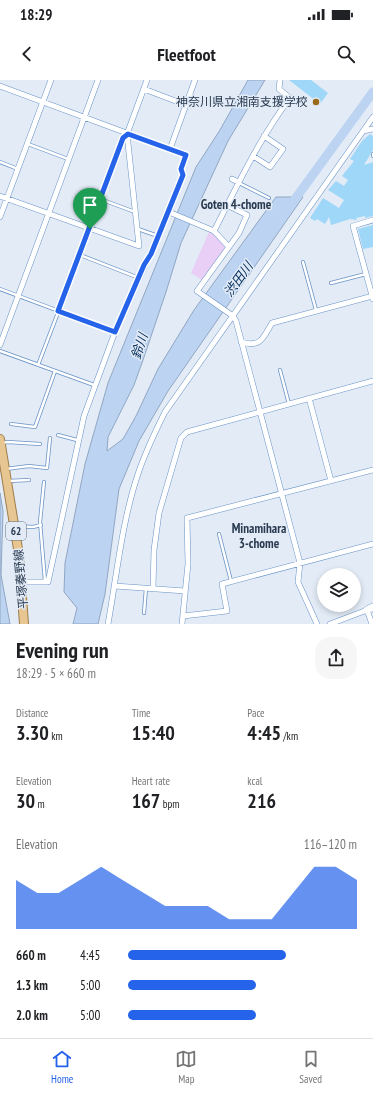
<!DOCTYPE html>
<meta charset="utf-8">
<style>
:root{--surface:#fff;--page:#f6f6f6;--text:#202124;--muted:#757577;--line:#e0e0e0;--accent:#2563eb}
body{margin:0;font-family:"PT Sans Narrow","Noto Sans JP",sans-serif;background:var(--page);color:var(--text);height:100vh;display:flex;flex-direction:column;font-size:15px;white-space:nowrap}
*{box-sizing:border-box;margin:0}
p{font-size:13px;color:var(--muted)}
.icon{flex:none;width:22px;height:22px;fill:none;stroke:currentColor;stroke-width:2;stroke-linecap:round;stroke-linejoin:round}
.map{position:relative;height:544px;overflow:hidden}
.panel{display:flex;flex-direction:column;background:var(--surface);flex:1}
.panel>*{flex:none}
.buttons{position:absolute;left:317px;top:488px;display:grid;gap:8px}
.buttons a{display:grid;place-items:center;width:44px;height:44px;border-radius:50%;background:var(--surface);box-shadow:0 2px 6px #0003;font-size:20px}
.pin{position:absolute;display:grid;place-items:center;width:34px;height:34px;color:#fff;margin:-41px -17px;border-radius:50% 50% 50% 0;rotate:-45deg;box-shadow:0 0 4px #0007}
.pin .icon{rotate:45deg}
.round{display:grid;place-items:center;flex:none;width:42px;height:42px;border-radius:16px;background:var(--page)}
.summary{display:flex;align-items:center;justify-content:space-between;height:68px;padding:0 16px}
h1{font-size:22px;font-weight:800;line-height:30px}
.stats{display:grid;grid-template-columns:repeat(3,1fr);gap:6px;height:68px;padding:4px 16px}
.stats div{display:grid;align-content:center}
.stats b{font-size:20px;font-weight:800}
.stats small{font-size:11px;font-weight:400}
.stats p{font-size:11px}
.chart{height:112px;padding:8px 16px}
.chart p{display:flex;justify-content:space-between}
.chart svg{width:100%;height:72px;margin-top:4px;fill:var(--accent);opacity:.7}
ul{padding:0 16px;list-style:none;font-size:13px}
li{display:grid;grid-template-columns:64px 48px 1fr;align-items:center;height:30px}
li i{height:10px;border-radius:5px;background:var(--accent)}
.status{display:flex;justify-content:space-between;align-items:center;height:28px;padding:0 20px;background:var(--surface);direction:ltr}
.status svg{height:11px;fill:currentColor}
header{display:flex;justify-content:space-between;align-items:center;height:52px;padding:0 16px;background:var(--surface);font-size:18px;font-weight:800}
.tab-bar{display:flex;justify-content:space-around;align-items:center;height:56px;border-top:1px solid var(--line);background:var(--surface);font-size:11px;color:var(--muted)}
.tab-bar a{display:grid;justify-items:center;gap:2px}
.tab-bar .active{color:var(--accent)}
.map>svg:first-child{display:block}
.green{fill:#e9cef6}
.water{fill:#bcd4f2;stroke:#90a6c2}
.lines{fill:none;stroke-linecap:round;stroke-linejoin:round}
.river{stroke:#bcd4f2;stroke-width:9}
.building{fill:#9ed7f8}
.lane-casing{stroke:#6a93c7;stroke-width:4}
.street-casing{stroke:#6a93c7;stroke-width:6}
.secondary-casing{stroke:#6a93c7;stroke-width:8}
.primary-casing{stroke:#9c7d4c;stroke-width:10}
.lane{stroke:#fff;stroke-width:2.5}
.street{stroke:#fff;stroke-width:5}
.secondary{stroke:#fff;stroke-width:7}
.primary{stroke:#e8c692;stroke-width:8}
.route-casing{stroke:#fff;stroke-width:8}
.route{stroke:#2563eb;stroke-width:5}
.poi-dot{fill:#9a6a1c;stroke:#e2ebf6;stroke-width:1.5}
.labels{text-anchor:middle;stroke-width:3;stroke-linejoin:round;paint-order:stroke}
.shield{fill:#e2ebf6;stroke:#617082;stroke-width:1}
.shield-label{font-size:11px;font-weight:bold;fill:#2a3b51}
.poi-label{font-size:12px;fill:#2a3b51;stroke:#e2ebf6;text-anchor:end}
.street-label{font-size:12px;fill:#2a3b51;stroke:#e2ebf6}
.neighbourhood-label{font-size:13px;font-weight:bold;fill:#2a3b51;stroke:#e2ebf6}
.water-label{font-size:13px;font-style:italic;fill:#07315f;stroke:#e2ebf6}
</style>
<div class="status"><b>18:29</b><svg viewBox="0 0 49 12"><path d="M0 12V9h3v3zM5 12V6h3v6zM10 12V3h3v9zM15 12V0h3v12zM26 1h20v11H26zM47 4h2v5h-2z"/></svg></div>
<header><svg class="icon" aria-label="back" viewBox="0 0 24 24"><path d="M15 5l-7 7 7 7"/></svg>Fleetfoot<svg class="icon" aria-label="search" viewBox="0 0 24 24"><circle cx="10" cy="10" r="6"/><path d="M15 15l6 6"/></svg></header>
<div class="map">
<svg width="373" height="544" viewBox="0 0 373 544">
<rect width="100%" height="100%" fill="#e2ebf6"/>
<path class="green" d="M209,152L216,155L225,168L202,200L191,193Z"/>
<path class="water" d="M248,0H265L228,61L181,163L166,212L143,280L134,305L108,357L107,371L123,359L136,336L158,289L194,230L276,117H303L168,311L139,361L119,409L105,514L98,544H73L77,528L64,512L65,483L85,384L108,303L196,87L220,50Z
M0,413L3,431L1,495L10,544H0Z"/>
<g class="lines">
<path class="river" d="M290,126L373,12"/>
</g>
<path class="building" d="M289,0H311L328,13L320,24Z
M370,54L373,56V70L364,85L373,82V136L365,138V136L356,138L357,140L350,139L331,145L329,137L325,144L317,139L315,141L310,138L323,118L339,128L344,120L328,110L336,101L344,106L348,100L342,96L354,81L350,79L362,61Z
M373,145V167L363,169L358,149Z"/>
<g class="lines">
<g class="lane-casing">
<path id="lane" d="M28,64L68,79
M373,74V76
M0,82L18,89
M239,103L269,118
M100,119L135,132
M138,149L158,156
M80,175L139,198
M303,182L316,230
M331,203L366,194
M0,209L115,252
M0,271L94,305
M38,285L90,149
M280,290L289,324
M11,344L35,347L55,291
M58,355L77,360
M1,363L8,362L40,364
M6,389L29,386L47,388L50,358
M8,401L29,400
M44,402L40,442L45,501
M16,446L33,447L41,445
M219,454L231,501
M144,533L146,508"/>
</g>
<g class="street-casing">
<path id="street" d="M0,6L186,75L181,89L183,95L169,132L214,151L229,167
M144,9L186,25
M363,51L373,49
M170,69L195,0
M253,76L270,87L283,69L264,56
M232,99L238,102
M0,116L139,166L127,54
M227,125L247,135L239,153L197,211L233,236L236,241L300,483L298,502L317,544
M0,137L51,0
M373,140L353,146L373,219
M90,149L123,59L127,54L147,0
M214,151C237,106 259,59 290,18L279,9L280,0
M241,262C261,268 263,258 272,243L373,216
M0,265L98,0
M309,318L331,401
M22,502H48L84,336L115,252L169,132
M115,506L185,511
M153,508L154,470L159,433L181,358L187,352L373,301
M183,536L227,531L222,504L373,464
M108,544C117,494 122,440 139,391C146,371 155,352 165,332L373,37
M182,544L188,484L187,438L373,390
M330,544L367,530L372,544"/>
</g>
<g class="secondary-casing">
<path id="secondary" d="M367,530L373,527"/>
</g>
<g class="primary-casing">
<path id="primary" d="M0,359L19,475L24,544"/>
</g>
<use href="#lane" class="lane"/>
<use href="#street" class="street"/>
<use href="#secondary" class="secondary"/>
<use href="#primary" class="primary"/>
</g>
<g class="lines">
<g class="route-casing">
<path id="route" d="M128,54L186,75L181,89L183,95L151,174L144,185L115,252L58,231L123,58Z"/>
</g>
<use href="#route" class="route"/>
</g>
<circle class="poi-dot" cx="316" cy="22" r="4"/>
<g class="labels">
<rect class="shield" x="6" y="442" width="20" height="18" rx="3"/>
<g class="shield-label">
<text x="16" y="455">62</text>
</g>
<g class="poi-label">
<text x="308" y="26">神奈川県立湘南支援学校</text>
</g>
<g class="street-label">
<text transform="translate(21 499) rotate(-95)" y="4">平塚秦野線</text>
</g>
<g class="neighbourhood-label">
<text x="236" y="129">Goten 4-chome</text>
<text x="259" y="453">Minamihara<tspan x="259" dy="15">3-chome</tspan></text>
</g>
<g class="water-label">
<text transform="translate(238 199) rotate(-54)" y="5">渋田川</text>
<text transform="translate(139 266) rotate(-72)" y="5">鈴川</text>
</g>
</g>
</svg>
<div class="buttons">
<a><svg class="icon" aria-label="layers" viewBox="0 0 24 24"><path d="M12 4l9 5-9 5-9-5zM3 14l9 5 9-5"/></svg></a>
</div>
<div class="pin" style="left:90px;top:149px;background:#1e9e55"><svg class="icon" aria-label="arrive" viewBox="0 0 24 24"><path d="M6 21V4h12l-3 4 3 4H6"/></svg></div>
</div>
<section class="panel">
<div class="summary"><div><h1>Evening run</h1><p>18:29 · 5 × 660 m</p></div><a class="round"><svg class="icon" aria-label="share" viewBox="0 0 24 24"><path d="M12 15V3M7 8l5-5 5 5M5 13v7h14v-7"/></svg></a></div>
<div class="stats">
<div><p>Distance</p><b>3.30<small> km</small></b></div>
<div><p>Time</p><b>15:40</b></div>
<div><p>Pace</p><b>4:45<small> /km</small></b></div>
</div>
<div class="stats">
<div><p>Elevation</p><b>30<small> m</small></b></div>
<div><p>Heart rate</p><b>167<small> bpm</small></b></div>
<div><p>kcal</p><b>216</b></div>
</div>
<div class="chart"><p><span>Elevation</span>116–120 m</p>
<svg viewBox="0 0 160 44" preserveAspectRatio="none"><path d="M0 44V14L10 22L20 22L30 14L40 6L50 14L60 22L70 30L80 30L90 30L100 38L110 38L120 38L130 22L140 6L150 6L160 14V44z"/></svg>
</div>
<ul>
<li><b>660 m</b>4:45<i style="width:69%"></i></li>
<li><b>1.3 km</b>5:00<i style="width:56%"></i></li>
<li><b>2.0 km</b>5:00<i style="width:56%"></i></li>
</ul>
</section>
<nav class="tab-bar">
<a class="active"><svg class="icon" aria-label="home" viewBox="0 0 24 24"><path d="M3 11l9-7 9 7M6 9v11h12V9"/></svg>Home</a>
<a><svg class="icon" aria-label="map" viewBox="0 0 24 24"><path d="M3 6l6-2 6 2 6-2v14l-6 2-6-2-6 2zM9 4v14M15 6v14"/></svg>Map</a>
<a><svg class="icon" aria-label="saved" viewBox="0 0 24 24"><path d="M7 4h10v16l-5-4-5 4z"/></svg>Saved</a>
</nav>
